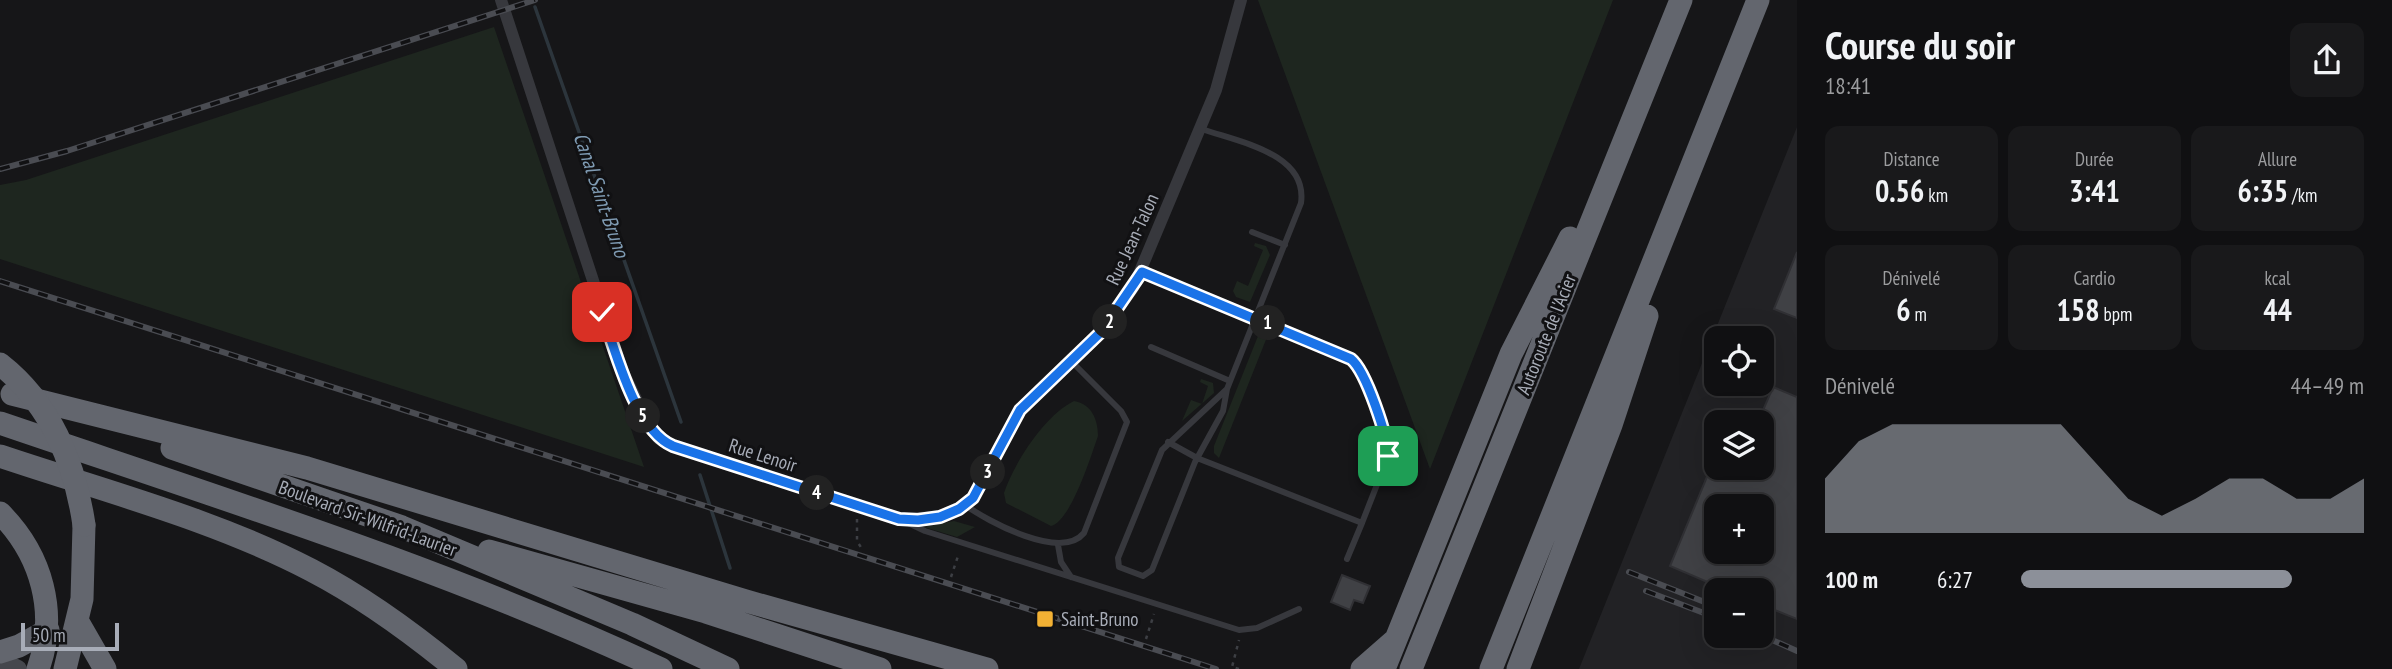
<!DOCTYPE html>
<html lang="fr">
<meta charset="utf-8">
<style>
:root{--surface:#101012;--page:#19191b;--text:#f1f3f6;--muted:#9c9d9f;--line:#303032;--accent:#8c9099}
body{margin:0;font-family:"PT Sans Narrow",sans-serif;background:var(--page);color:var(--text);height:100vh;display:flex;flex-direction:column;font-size:26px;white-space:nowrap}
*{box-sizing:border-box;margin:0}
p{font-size:23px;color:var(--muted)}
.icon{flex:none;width:38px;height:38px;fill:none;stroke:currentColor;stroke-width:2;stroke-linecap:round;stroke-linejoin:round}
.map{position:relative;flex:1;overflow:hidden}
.panel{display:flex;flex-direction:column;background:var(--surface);width:595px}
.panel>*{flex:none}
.controls{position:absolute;left:1704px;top:326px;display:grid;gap:14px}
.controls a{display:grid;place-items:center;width:70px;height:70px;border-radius:14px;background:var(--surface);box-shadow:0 7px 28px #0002,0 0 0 2px var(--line);font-size:35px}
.scale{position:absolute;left:21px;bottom:18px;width:98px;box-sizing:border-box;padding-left:7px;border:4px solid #a8adb8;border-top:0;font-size:19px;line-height:24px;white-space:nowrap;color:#a8adb8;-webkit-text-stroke:5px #111113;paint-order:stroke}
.pin{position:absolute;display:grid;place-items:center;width:60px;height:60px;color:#fff;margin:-30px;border-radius:14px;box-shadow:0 4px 10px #0006}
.km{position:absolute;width:35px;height:35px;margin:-18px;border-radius:50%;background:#222;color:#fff;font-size:19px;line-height:35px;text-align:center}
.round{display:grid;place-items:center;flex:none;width:74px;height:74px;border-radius:14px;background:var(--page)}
.head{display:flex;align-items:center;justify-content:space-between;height:119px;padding:0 28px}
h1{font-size:38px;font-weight:700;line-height:52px}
.stats{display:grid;grid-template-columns:repeat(3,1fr);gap:10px;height:119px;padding:7px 28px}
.stats div{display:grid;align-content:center;border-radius:14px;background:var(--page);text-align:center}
.stats b{font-size:30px;font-weight:700}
.stats small{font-size:19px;font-weight:400}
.stats p{font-size:19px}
.chart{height:196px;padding:14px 28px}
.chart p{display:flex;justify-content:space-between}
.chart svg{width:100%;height:126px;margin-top:7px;fill:var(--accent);opacity:.7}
ul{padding:0 28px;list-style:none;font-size:23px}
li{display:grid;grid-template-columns:112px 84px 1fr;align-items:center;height:52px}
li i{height:18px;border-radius:9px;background:var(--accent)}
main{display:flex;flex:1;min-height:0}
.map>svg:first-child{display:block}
.built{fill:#222225;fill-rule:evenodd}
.green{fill:#1e261f}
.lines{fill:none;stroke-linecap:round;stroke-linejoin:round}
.stream{stroke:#2c353c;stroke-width:3.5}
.building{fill:#404145;stroke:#303034;stroke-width:2;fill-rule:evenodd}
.path{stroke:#3d3f44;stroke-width:2.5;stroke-dasharray:3.5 5;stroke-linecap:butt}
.lane{stroke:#37383d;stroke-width:6}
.street{stroke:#37383d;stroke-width:12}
.secondary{stroke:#45474d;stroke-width:18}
.highway{stroke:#63666e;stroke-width:23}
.rail-casing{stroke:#4a4c52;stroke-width:6}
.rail{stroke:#111113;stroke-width:3.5;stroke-dasharray:10;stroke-linecap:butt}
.highway-bridge{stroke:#63666e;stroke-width:23}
.route-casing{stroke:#fff;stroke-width:14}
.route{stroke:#1a73e8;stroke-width:9}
.poi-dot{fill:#f2b134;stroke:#111113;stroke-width:2.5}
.labels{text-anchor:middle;stroke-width:6;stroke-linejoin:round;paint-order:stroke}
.street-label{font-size:19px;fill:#a8adb8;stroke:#111113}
.poi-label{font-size:19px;fill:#a8adb8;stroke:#111113;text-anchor:start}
.water-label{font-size:21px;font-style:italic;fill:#7f9bb3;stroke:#111113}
</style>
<main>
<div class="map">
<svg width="1797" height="669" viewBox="0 0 1797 669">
<rect width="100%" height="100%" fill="#161618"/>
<path class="built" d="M1797,127V669H1579ZM1717,338H1762V383H1717ZM1717,422H1762V467H1717ZM1717,506H1762V551H1717ZM1717,590H1762V635H1717Z"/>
<path class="green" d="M1258,0H1613L1430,469Z
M494,27L644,467L0,259V185L26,180Z
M1255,243L1266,246L1270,255L1250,302L1236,297L1233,291L1237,281L1248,286L1263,250L1254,246Z
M1263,332H1269L1219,458L1214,453V446L1258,336Z
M1201,379L1213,383L1214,393L1182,421L1191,400L1202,404L1208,386L1200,382Z
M1074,401C1092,404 1098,420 1098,436C1091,456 1071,521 1051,526L1006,503L1004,493C1014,463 1045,415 1074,401Z
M954,521L975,527L957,537L924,527Z"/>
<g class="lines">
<path class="stream" d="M535,7L681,422
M700,475L730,568"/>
</g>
<path class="building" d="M1797,252V318L1774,309Z
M1773,387L1797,397V619L1762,605V590H1726L1670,566L1711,467H1762V422H1758ZM1717,506H1762V551H1717Z
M1342,575L1370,586L1363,603L1354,600L1350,610L1331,602Z"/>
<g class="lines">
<path class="path" d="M857,519V541L862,549
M951,577L959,553
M1146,639L1154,614
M1239,669L1232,667L1239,640"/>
<path class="lane" d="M1202,129C1238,142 1308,153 1301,203L1227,389L1162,450L1118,558L1119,567L1143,576L1152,570L1195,462L1223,411L1227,389
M1252,232L1285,245
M1142,272L1351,359L1361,370L1389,454L1362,523L1197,458L1168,442
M1151,347L1230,381
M965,505C989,522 1061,561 1084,533L1127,422L1121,411L1072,362
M904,521L925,531L1239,630L1257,628L1299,609
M1058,545L1061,562L1071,577
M1347,559L1362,523"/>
<path class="street" d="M501,0L623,372L650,428L659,439L673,446L899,519L940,517L959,509L973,498L1020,410L1092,342L1133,288L1216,90L1241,0"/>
<path class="secondary" d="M0,660L18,669"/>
<path class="highway" d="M12,394L307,468L746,601L987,669
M0,423C223,499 447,569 661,669
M172,448L402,527L632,624L728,669
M0,456C104,491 213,519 311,570C363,597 411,632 456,669
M0,513C42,555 58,613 38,669
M489,551L706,612L880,669
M78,622L105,669
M0,652L19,646L48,630
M65,669L82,599L84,525
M1362,669L1394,641
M1384,669L1511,354L1570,238
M1411,669L1681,0
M1491,669L1758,0
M1518,669L1611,425L1647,316"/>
<g class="rail-casing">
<path id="rail" d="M0,169L67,151L535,0
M0,281L1216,669
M1629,572L1717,607
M1646,591L1717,618
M1761,635L1797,651"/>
</g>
<use href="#rail" class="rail"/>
<path class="highway-bridge" d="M0,364C50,403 75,463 84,525"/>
</g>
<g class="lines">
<g class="route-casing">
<path id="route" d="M602,312C615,350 635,430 673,446L899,519L918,520L940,517L959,509L973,498L1020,410L1101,332L1142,272L1351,359C1366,371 1388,437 1388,456"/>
</g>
<use href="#route" class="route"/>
</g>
<rect class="poi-dot" x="1036" y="610" width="18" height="18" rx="3.5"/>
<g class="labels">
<g class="street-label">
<text transform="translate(1132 239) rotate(-65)" y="7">Rue Jean-Talon</text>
<text transform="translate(1546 334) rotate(-68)" y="7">Autoroute de l'Acier</text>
<text transform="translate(763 455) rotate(18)" y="7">Rue Lenoir</text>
<text transform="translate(368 518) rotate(20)" y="7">Boulevard Sir-Wilfrid-Laurier</text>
</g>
<g class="poi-label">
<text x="1061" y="626">Saint-Bruno</text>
</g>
<g class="water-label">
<text transform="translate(601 195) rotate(71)" y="7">Canal Saint-Bruno</text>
</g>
</g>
</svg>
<div class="controls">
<a><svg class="icon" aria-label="locate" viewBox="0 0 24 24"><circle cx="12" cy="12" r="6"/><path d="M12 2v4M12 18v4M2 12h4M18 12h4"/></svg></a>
<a><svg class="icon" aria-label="layers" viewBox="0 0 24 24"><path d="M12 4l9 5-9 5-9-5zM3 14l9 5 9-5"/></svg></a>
<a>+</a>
<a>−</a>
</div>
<div class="scale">50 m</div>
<div class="pin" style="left:1388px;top:456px;background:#1e9e55"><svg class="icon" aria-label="arrive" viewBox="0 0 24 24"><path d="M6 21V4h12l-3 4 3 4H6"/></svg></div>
<div class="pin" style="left:602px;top:312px;background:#d93025"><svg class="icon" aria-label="check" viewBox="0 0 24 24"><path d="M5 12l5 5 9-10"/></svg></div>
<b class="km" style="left:1268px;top:323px">1</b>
<b class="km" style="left:1110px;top:322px">2</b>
<b class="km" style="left:988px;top:472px">3</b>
<b class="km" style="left:817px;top:493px">4</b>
<b class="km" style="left:643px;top:416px">5</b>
</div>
<section class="panel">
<div class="head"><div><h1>Course du soir</h1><p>18:41</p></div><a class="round"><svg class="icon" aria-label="share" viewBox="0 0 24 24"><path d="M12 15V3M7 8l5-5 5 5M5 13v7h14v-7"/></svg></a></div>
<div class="stats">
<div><p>Distance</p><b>0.56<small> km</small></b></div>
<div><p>Durée</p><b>3:41</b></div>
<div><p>Allure</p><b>6:35<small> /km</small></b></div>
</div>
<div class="stats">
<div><p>Dénivelé</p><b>6<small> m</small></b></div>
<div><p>Cardio</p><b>158<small> bpm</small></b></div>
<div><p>kcal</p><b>44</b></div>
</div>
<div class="chart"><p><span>Dénivelé</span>44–49 m</p>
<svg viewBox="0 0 160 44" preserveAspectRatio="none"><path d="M0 44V25L10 12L20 6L30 6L40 6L50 6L60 6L70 6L80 19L90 32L100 38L110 32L120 25L130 25L140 32L150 32L160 25V44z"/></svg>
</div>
<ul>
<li><b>100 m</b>6:27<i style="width:79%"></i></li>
</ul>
</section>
</main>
